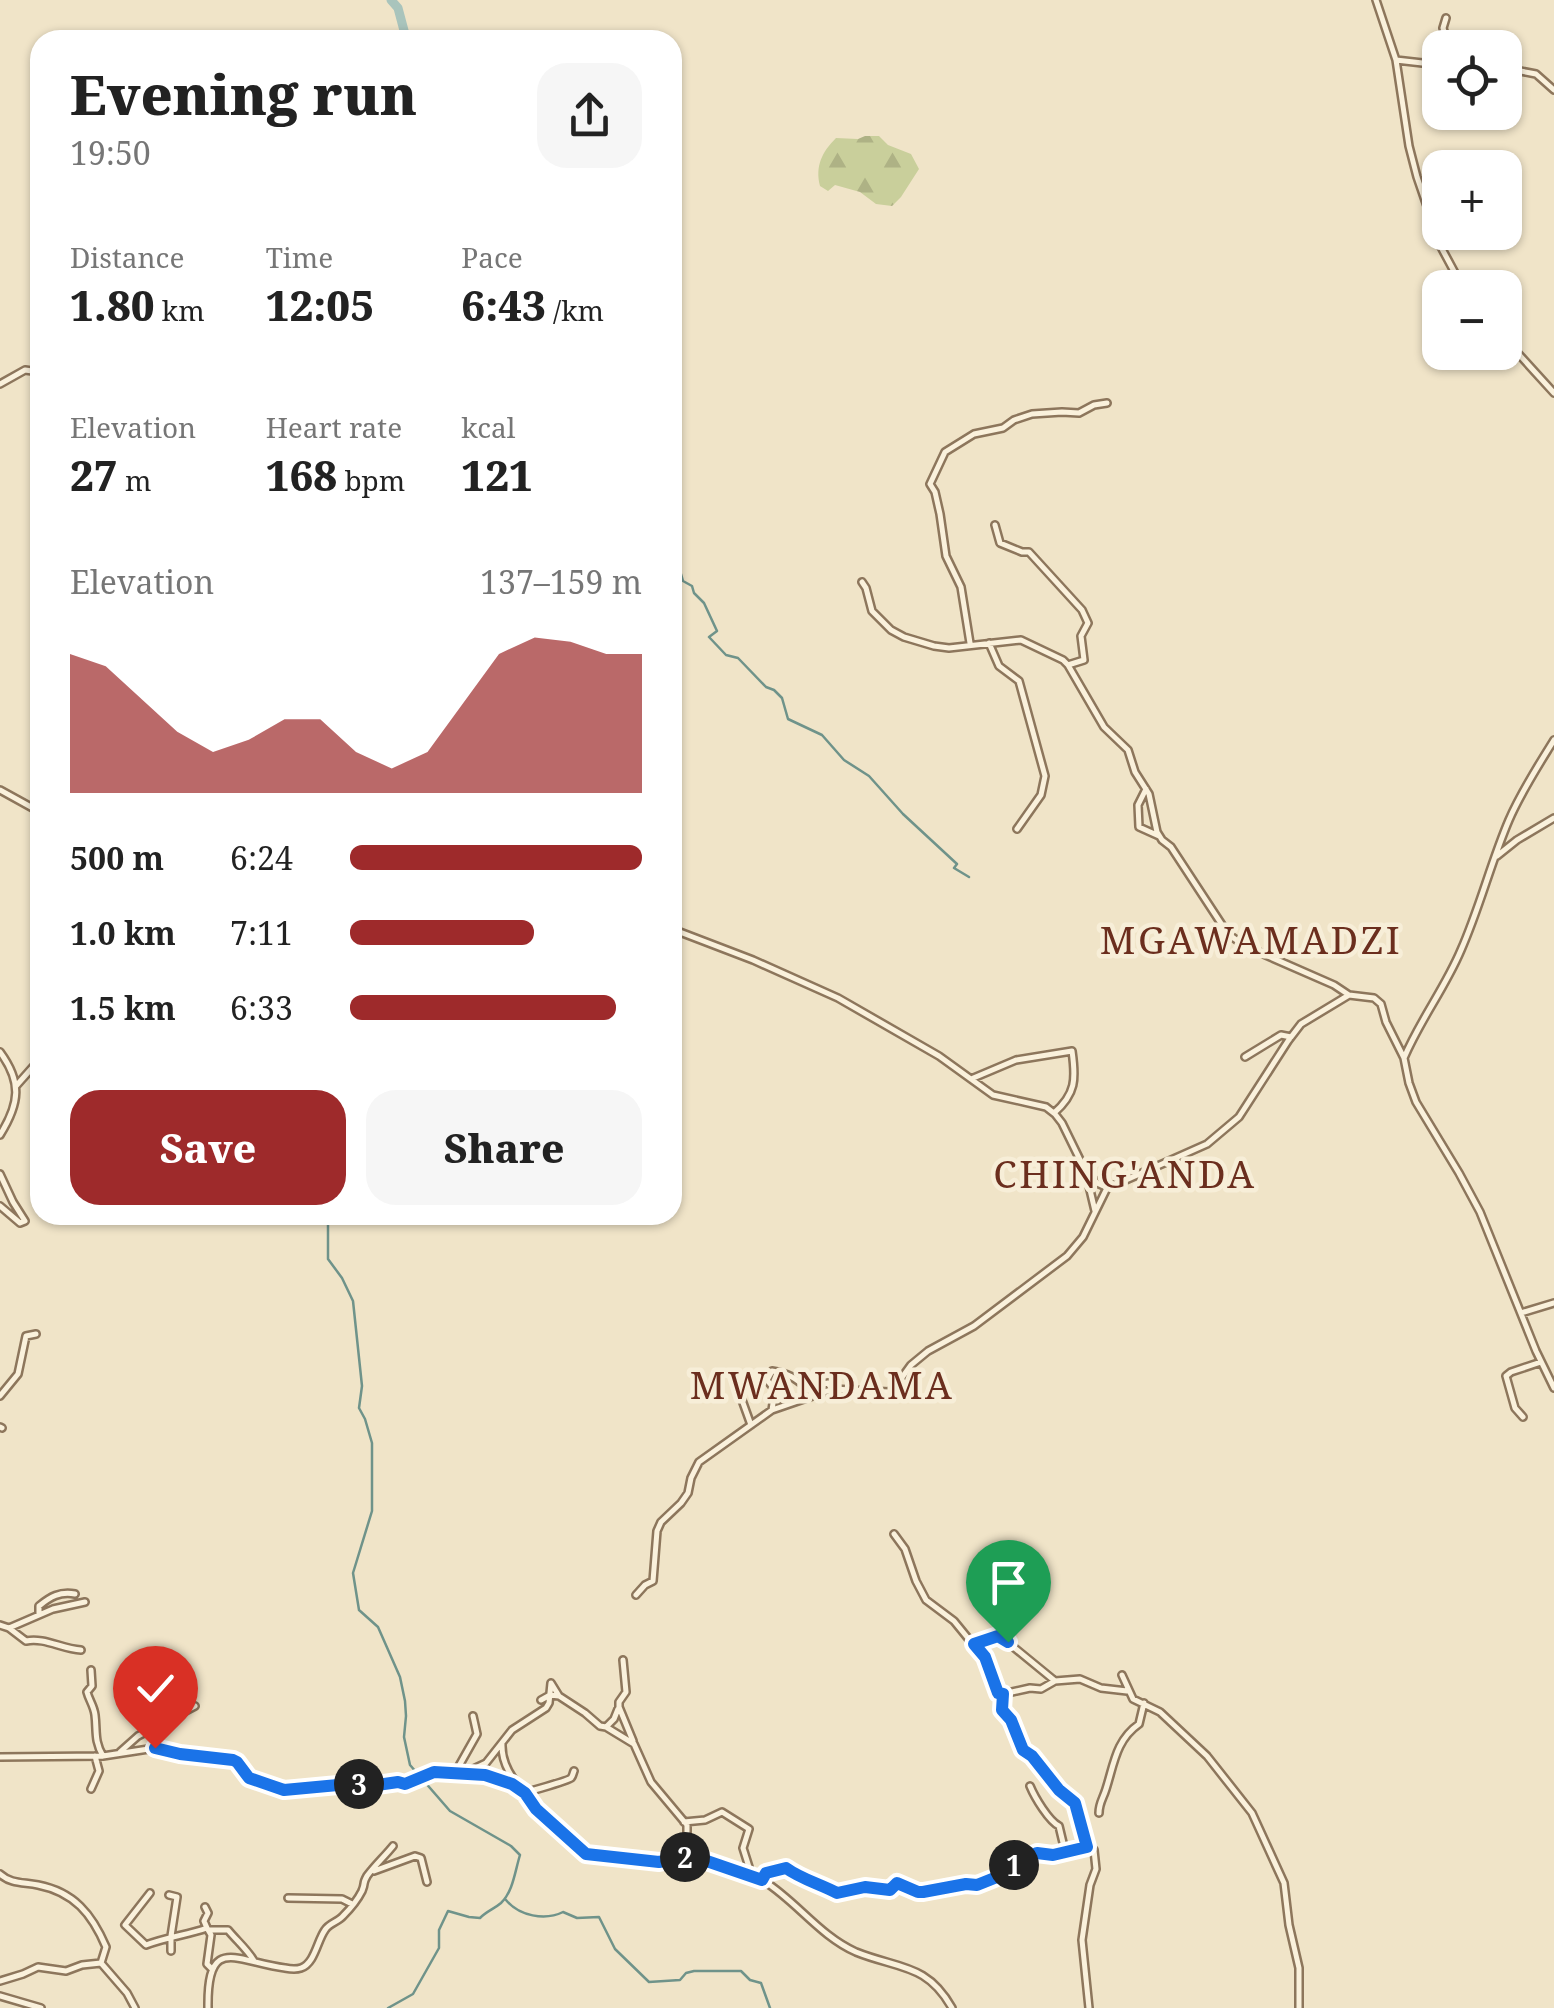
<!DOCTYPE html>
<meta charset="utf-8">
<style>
:root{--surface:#fff;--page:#f6f6f6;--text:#222;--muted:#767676;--accent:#9e2a2b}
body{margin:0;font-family:"Noto Serif",serif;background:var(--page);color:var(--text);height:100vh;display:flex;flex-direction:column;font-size:38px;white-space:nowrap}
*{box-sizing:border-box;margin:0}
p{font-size:32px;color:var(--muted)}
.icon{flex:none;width:55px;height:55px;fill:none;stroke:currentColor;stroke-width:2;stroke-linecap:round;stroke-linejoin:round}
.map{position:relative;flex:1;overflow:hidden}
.sheet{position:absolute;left:30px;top:30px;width:652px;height:1195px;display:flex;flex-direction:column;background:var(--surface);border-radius:30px;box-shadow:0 2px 8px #0004}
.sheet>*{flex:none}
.controls{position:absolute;left:1422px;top:30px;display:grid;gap:20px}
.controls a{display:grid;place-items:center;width:100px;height:100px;border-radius:20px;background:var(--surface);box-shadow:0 2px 8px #0004;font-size:50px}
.pin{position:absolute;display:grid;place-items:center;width:85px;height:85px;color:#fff;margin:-102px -42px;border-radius:50% 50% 50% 0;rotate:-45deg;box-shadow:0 0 10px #0007}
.pin .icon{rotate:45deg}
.km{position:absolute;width:50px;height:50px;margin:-25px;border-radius:50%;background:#222;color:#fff;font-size:28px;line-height:50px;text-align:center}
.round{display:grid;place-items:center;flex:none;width:105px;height:105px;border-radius:30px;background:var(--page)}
.headline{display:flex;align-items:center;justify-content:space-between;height:170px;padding:0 40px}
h1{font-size:55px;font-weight:800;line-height:75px}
.stats{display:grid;grid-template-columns:repeat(3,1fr);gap:15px;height:170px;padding:10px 40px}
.stats div{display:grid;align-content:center}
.stats b{font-size:42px;font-weight:800}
.stats small{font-size:28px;font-weight:400}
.stats p{font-size:28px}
.chart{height:280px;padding:20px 40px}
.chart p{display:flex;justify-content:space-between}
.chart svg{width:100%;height:180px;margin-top:10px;fill:var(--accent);opacity:.7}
.primary-button{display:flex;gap:20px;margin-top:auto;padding:20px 40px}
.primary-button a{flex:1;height:115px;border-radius:30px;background:var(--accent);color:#fff;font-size:40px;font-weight:800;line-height:115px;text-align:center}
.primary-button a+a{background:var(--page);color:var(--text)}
ul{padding:0 40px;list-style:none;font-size:32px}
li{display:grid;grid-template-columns:160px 120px 1fr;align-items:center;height:75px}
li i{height:25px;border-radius:12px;background:var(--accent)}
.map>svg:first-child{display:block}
.forest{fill:url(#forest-firs)}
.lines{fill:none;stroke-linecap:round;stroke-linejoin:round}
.stream{stroke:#6f938a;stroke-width:2.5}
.river{stroke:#a9c4bc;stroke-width:9}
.minor-casing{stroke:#8d765c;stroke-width:10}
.minor{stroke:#faf1dc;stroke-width:5}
.route-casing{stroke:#fff;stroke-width:20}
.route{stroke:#1a73e8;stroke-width:12}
.labels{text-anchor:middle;stroke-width:9;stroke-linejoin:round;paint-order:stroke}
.quarter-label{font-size:38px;letter-spacing:2.5px;fill:#6b2e1e;stroke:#f7eed8}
</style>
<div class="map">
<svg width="1554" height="2008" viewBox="0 0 1554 2008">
<defs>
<pattern id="forest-firs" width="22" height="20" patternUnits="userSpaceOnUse" patternTransform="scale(2.5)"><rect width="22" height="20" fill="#c9cf9b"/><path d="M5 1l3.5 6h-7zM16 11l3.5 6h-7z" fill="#aeb285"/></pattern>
</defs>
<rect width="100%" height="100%" fill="#f0e4c8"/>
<path class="forest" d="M865,136H879L888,145L911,154L919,169L901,197L892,206L876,204L860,192L835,185L828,191L820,186C815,166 822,152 836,138L858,139Z"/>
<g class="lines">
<path class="stream" d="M672,557L677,560L683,581L692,586L694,593L704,603L717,631L709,637L726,655L738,658L766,687L774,690L782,698L788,719L822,735L844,760L869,776L903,814L957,864L954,868L969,877
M328,1215V1259L342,1278L353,1301L362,1386L359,1408L365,1419L372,1443V1511L353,1573L359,1610L378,1627L400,1677L405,1701L406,1716L404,1737L410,1765L450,1811L511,1846L520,1855C515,1871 513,1892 501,1903C494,1909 487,1911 480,1918L469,1917L448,1911L439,1930V1948L413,1994L388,2008
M506,1900C519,1916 545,1921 563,1912L577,1918L599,1917L615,1949L649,1982L680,1980L686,1973L694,1971H741L750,1980L761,1983L770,2008"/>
<path class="river" d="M391,0L398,8L406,38L405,40"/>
<g class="minor-casing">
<path id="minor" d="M1376,0L1396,60L1409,146L1417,177L1441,247L1463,288
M1446,18L1443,28L1449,48
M1396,60L1440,65
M1505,68L1536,74L1554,90
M1505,339L1554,393
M0,384L25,370L40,372
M995,525L1000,543L1022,552H1029L1082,610L1088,623L1081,636L1084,660L1068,665
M862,582L866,588L872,611L891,630L904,637L934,646L949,648L1021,640L1063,660L1068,665L1104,727L1128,750L1135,772L1149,794L1157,832L1162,840L1171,847L1228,934L1245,946L1334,985L1349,995
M970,643L961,587L946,556L940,514L935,492L930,484L945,452L974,434L1003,428L1014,420L1032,414L1062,412L1079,413L1094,405L1107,403
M989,643L999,666L1019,681L1045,776L1041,795L1017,829
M1146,789L1138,805L1139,827L1159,836
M0,790L40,812
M1497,856L1517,840L1554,818
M672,929L753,960L838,998L939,1056L993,1095L1046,1107L1055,1114L1062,1123L1085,1170L1097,1183L1108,1188L1207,1144L1239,1117L1288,1041L1301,1024L1349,995L1374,998L1381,1004L1386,1022L1404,1058L1409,1083L1416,1102L1459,1173L1480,1212L1536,1351L1554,1388
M0,1052C22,1082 20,1103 0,1135
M1245,1057L1281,1035L1291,1037
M1404,1058C1420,1020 1445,988 1461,950C1480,907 1491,862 1509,820C1521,792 1538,766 1554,740
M971,1079L1016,1060L1072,1051C1076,1079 1076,1094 1054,1113
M16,1086L40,1059
M1086,1173L1095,1211
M0,1174L13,1202L25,1221
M0,1206L20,1223L25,1221
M1521,1313L1554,1303
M0,1396L18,1374L26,1336L36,1334
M742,1400L751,1425
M772,1410L775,1390L767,1380L772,1371C788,1373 795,1378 807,1388L828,1383L832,1389
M1523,1417L1515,1408L1506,1376L1511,1372L1541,1362
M0,1427L2,1428
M894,1534L905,1549L916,1581L926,1600L954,1621L976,1648L982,1652L998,1693L1003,1694L1002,1710L1011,1720L1023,1750L1036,1760L1059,1790L1075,1803L1087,1847
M636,1595L645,1585L653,1581L657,1531L661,1522L681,1503L688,1493L691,1478L699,1462L772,1410L833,1389L889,1392L895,1387L911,1365L928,1351L974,1326L1067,1256L1083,1237L1107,1188
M39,1614V1606C50,1597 60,1591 75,1594
M0,1625L9,1628L26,1641C44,1637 62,1649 81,1650
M9,1628L53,1609L85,1602
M974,1644L990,1637L1000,1636L1055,1681L1080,1679L1101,1688L1127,1691
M623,1660L626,1692L619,1702V1707L633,1741
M91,1670L92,1686L87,1692C89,1700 94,1706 95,1715C97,1731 94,1741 103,1756
M1122,1675L1133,1699L1160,1712L1207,1756L1252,1813L1284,1883L1289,1925L1299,1968V2008
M1003,1694L1030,1688L1041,1689L1055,1681
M541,1700L550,1695L559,1696L585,1713L600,1726L606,1727L634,1744L651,1782L687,1825V1836L697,1857
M606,1727L614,1719L618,1709
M502,1743C501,1764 513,1780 526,1794C534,1802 537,1812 546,1820C553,1825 560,1829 566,1835C575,1843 580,1851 592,1855C612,1856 633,1860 653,1861C664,1862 673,1857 684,1857C702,1856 749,1871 764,1881C797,1902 820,1936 856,1952C898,1969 927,1963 952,2008
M120,1752L138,1736L195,1706
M0,1757L103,1756L155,1748L180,1754L233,1760C240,1765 243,1773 249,1778C272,1796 318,1790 344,1783L350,1781L357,1766
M469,1771L486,1763L512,1730L546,1708L549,1703L551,1683L559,1696
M455,1773L477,1734L473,1716
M350,1781L370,1787L411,1783L427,1774L434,1772L467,1773L485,1775L515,1786
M1030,1786C1035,1798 1049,1821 1059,1826L1065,1851
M91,1789L99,1771L95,1756
M525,1793C533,1790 568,1781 571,1778C573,1776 573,1773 574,1771
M1099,1813C1099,1803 1103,1799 1106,1789C1114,1764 1116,1740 1139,1724L1144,1703
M684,1822L705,1820L722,1812L749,1829L743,1848L749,1867V1874
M374,1871L415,1856L421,1858L427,1882
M0,1874C11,1884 23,1882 38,1885C74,1892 92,1914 106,1947L101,1963L82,1965L66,1971L38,1967L23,1974L0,1981
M763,1880L766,1873L786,1868L800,1877L818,1882L837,1893L865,1887L890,1889L897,1883L918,1893L923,1892L966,1884L977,1885L982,1881L1002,1875L1018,1862L1037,1853L1053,1855L1074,1851L1083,1847L1094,1850L1096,1869L1090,1885L1082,1940L1089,2008
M150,1893L125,1925L146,1945C167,1937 187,1935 207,1928L211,1935L207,1964L211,1968
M169,1895L177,1897L171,1936V1951
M288,1898L342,1899L352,1904
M205,1907L208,1913L204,1921L207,1928
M209,1930H228C237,1941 247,1949 254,1961
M101,1963L127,1993L135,2008
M0,1996L41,2008
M208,2008C207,1933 236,1962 285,1968C290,1969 295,1970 301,1968C315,1963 317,1941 325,1930C329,1923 338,1922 343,1916C349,1910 358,1899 362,1891C366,1881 362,1885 367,1876C375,1865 385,1856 393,1846"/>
</g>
<use href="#minor" class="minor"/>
</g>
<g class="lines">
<g class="route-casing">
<path id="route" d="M155,1748L180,1754L233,1760L237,1762L249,1778L284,1790L338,1785L350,1781L370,1786L398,1782L405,1784L434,1772L485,1775L512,1784L525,1793L536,1809L586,1854L659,1862L685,1857L698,1858L762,1880L766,1873L786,1868C801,1879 820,1884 837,1893L865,1887L890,1890L897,1883L918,1892H923L966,1884L977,1885L1002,1875L1022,1860L1037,1853L1053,1855L1087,1847L1075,1803L1059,1790L1032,1756L1023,1750L1011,1720L1002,1710L1003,1694L998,1693L985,1657L974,1644L998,1636L1008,1642"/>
</g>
<use href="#route" class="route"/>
</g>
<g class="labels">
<g class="quarter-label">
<text x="1251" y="954">MGAWAMADZI</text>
<text x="1125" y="1188">CHING'ANDA</text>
<text x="822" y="1399">MWANDAMA</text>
</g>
</g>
</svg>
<div class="controls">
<a><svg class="icon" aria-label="locate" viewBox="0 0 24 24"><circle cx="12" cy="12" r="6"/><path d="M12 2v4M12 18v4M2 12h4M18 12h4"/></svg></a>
<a>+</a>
<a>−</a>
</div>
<div class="pin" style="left:1008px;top:1642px;background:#1e9e55"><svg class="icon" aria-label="arrive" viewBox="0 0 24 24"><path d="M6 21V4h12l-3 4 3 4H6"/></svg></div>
<div class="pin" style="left:155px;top:1748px;background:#d93025"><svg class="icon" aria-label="check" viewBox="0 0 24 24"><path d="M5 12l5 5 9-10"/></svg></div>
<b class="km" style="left:1014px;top:1865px">1</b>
<b class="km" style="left:685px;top:1857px">2</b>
<b class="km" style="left:359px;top:1784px">3</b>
<section class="sheet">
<div class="headline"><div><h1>Evening run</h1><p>19:50</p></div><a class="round"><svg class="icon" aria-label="share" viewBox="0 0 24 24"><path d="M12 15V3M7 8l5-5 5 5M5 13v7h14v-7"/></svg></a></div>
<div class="stats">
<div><p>Distance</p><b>1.80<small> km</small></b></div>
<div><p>Time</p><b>12:05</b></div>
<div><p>Pace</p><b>6:43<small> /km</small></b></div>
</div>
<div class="stats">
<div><p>Elevation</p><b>27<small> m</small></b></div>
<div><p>Heart rate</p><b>168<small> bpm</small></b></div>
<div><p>kcal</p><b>121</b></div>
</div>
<div class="chart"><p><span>Elevation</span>137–159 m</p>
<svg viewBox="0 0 160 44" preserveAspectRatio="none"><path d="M0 44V10L10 13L20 21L30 29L40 34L50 31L60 26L70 26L80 34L90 38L100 34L110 22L120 10L130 6L140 7L150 10L160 10V44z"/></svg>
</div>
<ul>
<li><b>500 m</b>6:24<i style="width:100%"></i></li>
<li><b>1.0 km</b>7:11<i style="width:63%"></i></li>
<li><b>1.5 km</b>6:33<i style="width:91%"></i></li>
</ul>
<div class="primary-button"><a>Save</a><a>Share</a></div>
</section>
</div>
